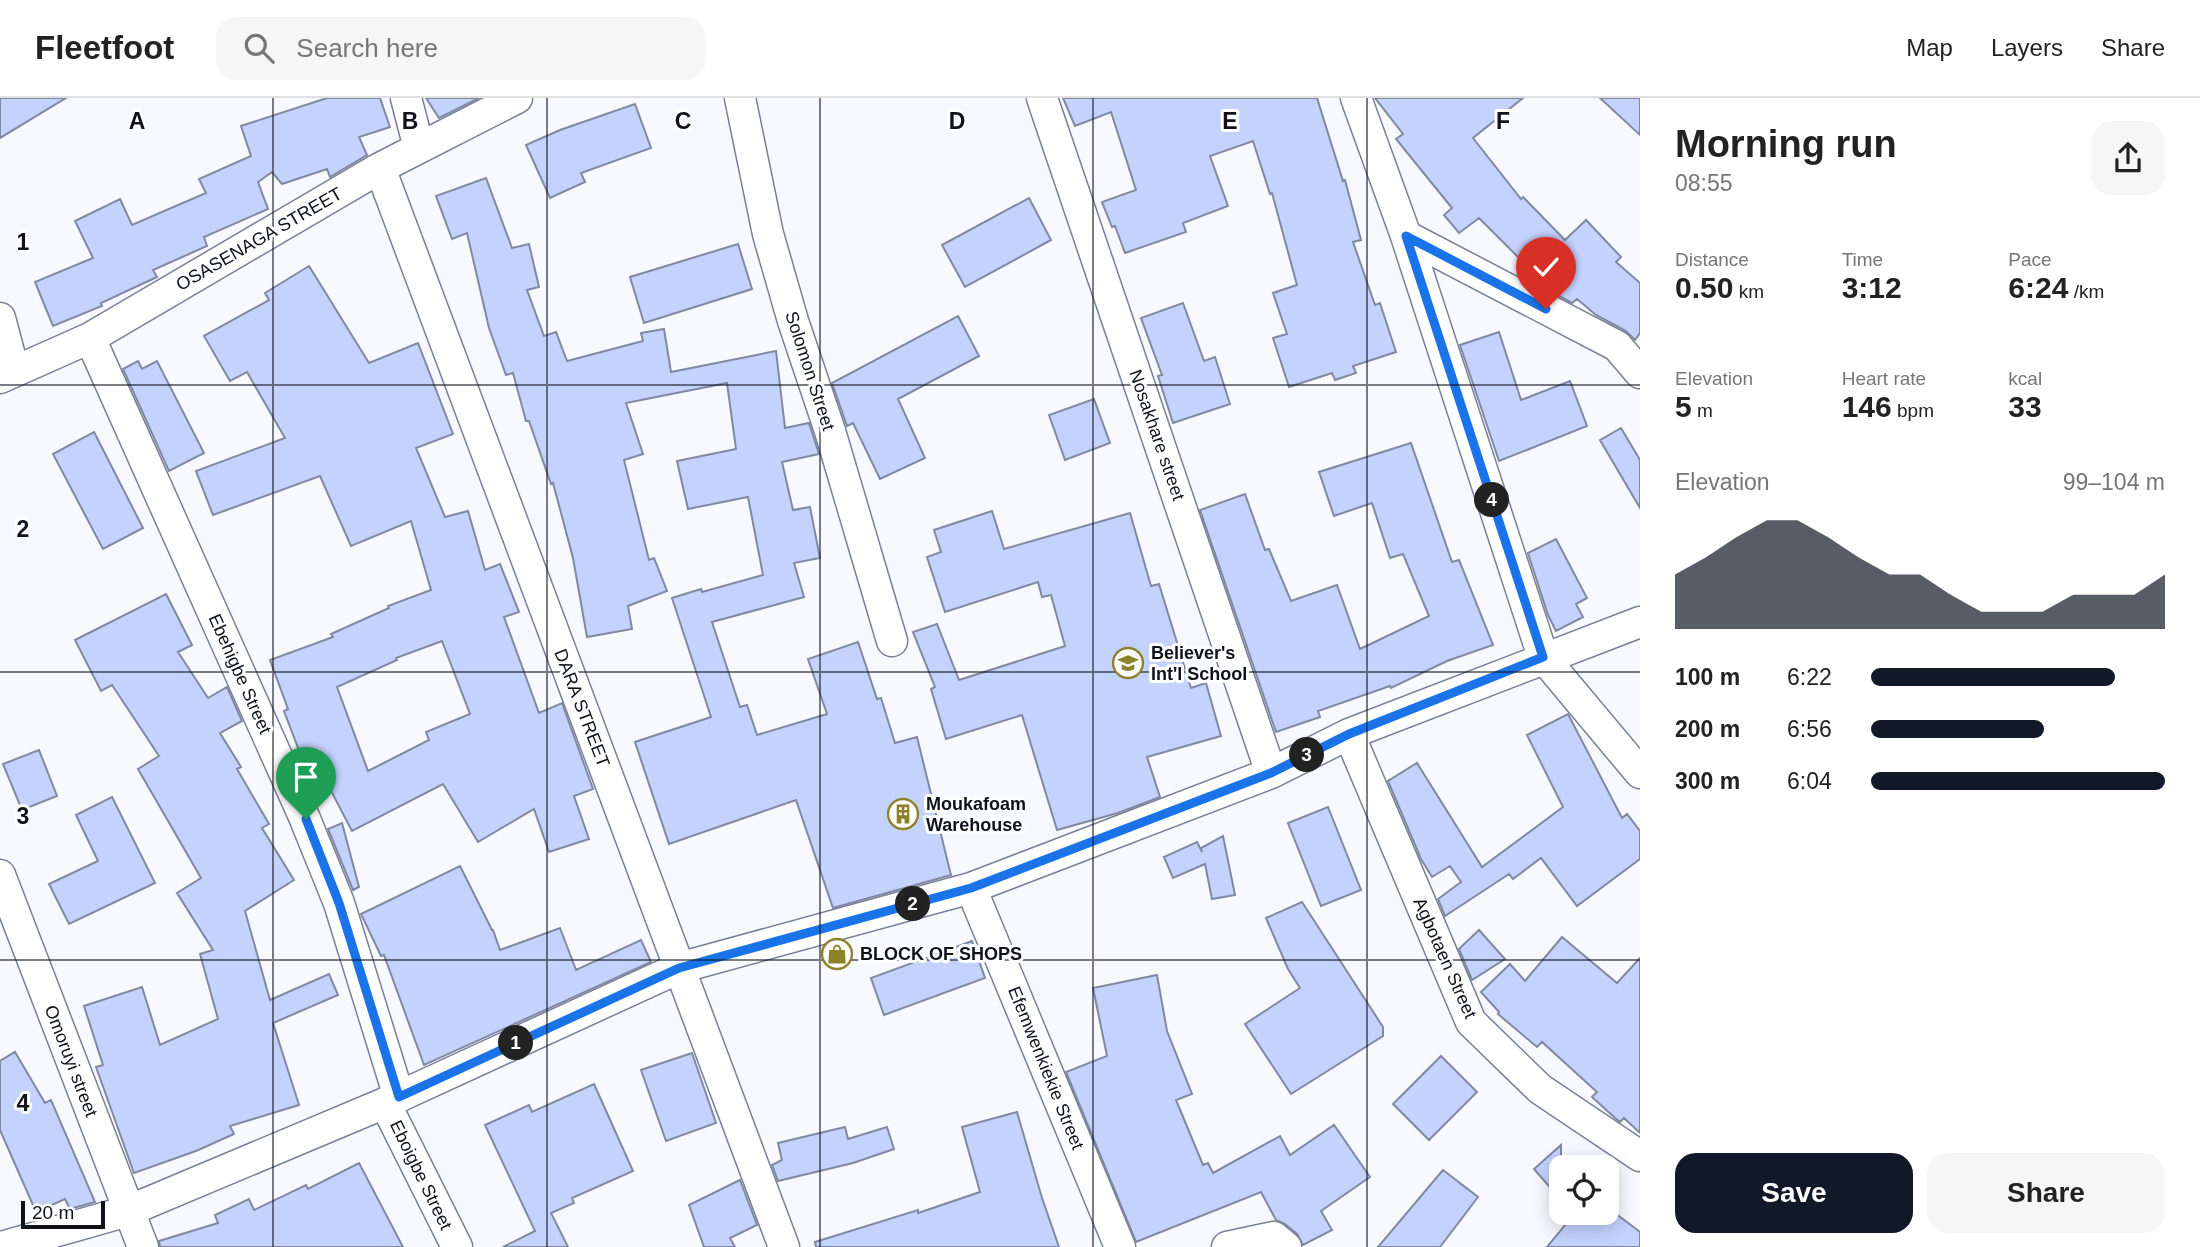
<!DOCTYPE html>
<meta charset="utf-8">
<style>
:root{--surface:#fff;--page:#f6f6f6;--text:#222;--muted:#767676;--line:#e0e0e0;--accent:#111827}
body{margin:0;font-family:Helvetica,sans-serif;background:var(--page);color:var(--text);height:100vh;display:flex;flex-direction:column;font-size:26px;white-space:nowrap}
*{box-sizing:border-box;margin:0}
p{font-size:23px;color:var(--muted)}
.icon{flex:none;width:38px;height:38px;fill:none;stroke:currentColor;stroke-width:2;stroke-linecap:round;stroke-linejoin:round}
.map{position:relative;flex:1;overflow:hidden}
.details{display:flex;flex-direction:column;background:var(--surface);width:560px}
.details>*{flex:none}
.tools{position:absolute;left:1549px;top:1057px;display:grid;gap:14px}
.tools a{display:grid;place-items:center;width:70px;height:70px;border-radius:14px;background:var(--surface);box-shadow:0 4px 18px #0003;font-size:35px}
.scale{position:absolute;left:21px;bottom:18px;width:84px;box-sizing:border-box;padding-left:7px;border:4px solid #0f121b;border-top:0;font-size:19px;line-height:24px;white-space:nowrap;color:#0f121b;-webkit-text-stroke:5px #fff;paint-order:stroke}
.pin{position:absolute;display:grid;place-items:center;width:60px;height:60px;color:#fff;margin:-72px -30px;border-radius:50% 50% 50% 0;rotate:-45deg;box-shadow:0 0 7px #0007}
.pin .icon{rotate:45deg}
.km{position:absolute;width:35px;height:35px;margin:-18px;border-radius:50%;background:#222;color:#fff;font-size:19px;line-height:35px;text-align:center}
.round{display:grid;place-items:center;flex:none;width:74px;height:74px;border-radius:21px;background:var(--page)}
.overview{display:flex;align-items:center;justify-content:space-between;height:119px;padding:0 35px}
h1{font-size:38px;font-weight:700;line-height:52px}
.metrics{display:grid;grid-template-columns:repeat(3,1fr);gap:10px;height:119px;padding:7px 35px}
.metrics div{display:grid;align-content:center}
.metrics b{font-size:30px;font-weight:700}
.metrics small{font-size:19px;font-weight:400}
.metrics p{font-size:19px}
.chart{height:196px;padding:14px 35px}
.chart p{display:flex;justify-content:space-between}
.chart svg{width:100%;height:126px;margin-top:7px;fill:var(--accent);opacity:.7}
.button{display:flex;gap:14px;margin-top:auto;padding:14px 35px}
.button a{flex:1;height:80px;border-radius:21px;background:var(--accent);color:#fff;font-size:28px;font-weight:700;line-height:80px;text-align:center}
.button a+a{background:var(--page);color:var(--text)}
ul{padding:0 35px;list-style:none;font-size:23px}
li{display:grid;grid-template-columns:112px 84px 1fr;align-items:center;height:52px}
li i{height:18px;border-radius:9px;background:var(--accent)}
header{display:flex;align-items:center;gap:42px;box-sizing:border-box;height:98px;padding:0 35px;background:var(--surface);border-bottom:2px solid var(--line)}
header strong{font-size:33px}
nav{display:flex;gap:38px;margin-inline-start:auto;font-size:24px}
.search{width:490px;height:63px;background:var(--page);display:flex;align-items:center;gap:18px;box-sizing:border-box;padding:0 24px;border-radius:21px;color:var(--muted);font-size:26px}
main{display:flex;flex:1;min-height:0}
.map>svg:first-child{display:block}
.building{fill:#c4d2fe;stroke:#8189a2;stroke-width:2;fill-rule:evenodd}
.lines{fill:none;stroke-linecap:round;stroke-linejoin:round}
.minor-casing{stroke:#788098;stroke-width:33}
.minor{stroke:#fff;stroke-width:30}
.route-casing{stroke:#fff;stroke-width:14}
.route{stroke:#1a73e8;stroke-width:9}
.grid{fill:none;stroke:#0f121b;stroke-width:2;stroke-opacity:0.55}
.labels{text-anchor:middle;stroke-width:6;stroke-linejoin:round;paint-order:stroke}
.street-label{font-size:18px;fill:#0f121b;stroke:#fff}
.poi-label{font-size:18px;font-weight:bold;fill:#0f121b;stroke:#fff;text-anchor:start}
.grid-label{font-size:23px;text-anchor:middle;font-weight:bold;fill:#0f121b;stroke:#fff;stroke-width:6;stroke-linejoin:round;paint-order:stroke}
</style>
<header>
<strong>Fleetfoot</strong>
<div class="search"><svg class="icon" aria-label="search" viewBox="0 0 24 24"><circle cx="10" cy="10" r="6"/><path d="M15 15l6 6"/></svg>Search here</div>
<nav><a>Map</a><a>Layers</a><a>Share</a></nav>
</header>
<main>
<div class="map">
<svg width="1640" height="1149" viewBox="0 0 1640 1149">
<rect width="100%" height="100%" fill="#f7f9fe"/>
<path class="building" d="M0,0H66L0,40Z
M327,0H380L390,29L359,39L367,57L330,79L327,71L282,86L272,74L258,84L268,111L204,139L207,148L153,172L157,179L101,205L102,208L53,228L35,184L93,160L75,123L120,101L132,127L206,95L199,81L251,58L241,28Z
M426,0H479L439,20Z
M1063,0H1317L1343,83L1345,82L1361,142L1353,144L1375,207L1380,205L1396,254L1353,268L1356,275L1335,282L1332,275L1289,289L1273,240L1287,236L1273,195L1297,187L1272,95L1270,96L1253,43L1210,58L1228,108L1183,125L1186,134L1125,155L1115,128L1112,129L1102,104L1136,92L1111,14L1075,28Z
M1375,0H1523L1473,40L1521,101L1523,99L1565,142L1586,122L1621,159L1616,164L1640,185V235L1635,242L1626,233L1596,217L1577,201L1572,205L1548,192L1532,173L1479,120L1459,135L1444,117L1452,110L1396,41L1403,36Z
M1600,0H1640V37Z
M635,6L651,50L581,75L585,84L550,100L526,47L560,32Z
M486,80L512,150L529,146L539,189L527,192L544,238L556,234L567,263L643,243L641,235L664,231L671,274L776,253L785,330L809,325L819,356L782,364L793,412L810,409L820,460L794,465L804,499L712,524L740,609L747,607L757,637L827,616L808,561L858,544L877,601L881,600L895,645L917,639L951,777L833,810L796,702L669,746L635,644L711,619L672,500L701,491L702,494L763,477L748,399L688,411L677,363L736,351L727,285L626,305L643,356L624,362L649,462L654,460L667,493L628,508L632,531L587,539L573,460L553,385L551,386L529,323H526L513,275L506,277L489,230L467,135L452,141L436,98Z
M1029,100L1051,142L965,189L942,147Z
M738,146L752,191L644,225L630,179Z
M309,168L369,265L418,245L453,336L416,350L445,419L468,413L485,472L500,466L519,514L504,519L539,615L562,605L593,691L574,698L589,741L549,754L534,711L478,744L443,686L352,733L317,666L306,671L284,613L288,611L270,562L333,539L331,536L389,510L388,508L431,492L411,423L351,448L320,378L213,417L196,373L285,340L247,274L230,283L204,238L269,202L265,195ZM442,543L470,616L426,634L429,642L368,673L337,589L397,562L396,560Z
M1183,205L1204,263L1215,259L1230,306L1173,325L1158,278L1162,277L1141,220Z
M958,218L979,258L898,301L925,360L880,381L853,325L847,328L832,285Z
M1499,234L1521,302L1570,283L1587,328L1499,363L1460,247Z
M138,263L142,271L157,263L204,355L169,373L123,271Z
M1094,301L1110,345L1065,362L1049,317Z
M1621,330L1640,362V410L1600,342Z
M94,334L143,430L103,451L53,356Z
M1411,345L1452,464L1459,462L1493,547L1447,563L1391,590L1390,588L1318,613L1320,619L1276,634L1200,412L1245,396L1265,452L1269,451L1291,503L1337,487L1360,551L1429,518L1403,456L1390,460L1372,405L1334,418L1319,374Z
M992,413L1004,451L1130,415L1151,488L1159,486L1191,590L1206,585L1221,638L1147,659L1160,699L1118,715L1057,732L1022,617L946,641L931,591L935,589L913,534L937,526L959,582L1065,548L1051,497L1042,499L1038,484L945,514L927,459L941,454L934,432Z
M1556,441L1587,500L1576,506L1583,519L1556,533L1548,517L1528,455Z
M166,496L192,547L178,554L208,600L227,589L242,623L220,635L241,669L237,671L269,726L262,730L294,782L245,813L270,902L329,876L338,897L273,925L299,1007L230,1028L234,1036L196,1053L134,1075L96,969L103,967L84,908L142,889L160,947L218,921L200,856L213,852L177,795L201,780L138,671L159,658L112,587L101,593L75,542Z
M1568,616L1622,720L1627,716L1640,733V761L1577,808L1541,760L1513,781L1509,776L1445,818L1438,801L1461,784L1450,768L1432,779L1421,761L1388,683L1417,665L1482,769L1563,709L1527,637Z
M39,652L57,698L22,712L3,666Z
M112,699L155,785L69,826L49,786L98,763L76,717Z
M1328,709L1361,792L1321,808L1288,725Z
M342,725L359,789L353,792L328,731Z
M1223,738L1235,797L1212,801L1205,766L1173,780L1164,759L1197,744L1202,754L1201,750Z
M460,768L492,832H493L500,852L560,830L576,872L641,842L651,864L424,967L384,857L381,858L361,816Z
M1302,804L1383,929V938L1291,996L1245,926L1300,890L1288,871L1266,820Z
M1479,832L1505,861L1472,882L1459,851Z
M1562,839L1617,885L1640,860V1035L1624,1020L1620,1024L1615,1020L1592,999L1597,994L1542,944L1537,949L1498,916L1499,914L1481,894L1510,866L1525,883Z
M972,843L985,880L884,917L871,880Z
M1157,877L1167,933L1192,996L1176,1002L1203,1067L1208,1065L1213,1075L1280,1038L1290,1057L1334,1027L1370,1079L1321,1113L1332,1132L1303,1147L1297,1136L1285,1126L1276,1122L1261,1094L1136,1144L1066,974L1107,958L1093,890Z
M15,954L45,1005L51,1002L95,1104L70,1111L65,1101L36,1114L0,1032V963Z
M692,955L716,1025L666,1043L641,972Z
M1441,958L1477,994L1429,1042L1393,1006Z
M594,986L633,1073L572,1100L574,1105L551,1115L568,1149H503L535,1133L485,1027L529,1007L532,1014Z
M1017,1014L1042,1100L1059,1149H816L815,1144L918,1112V1115L980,1094L962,1029Z
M845,1029L848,1041L887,1029L894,1051L853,1065L778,1083L772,1067L782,1062L778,1045Z
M1561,1047V1102L1534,1071Z
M359,1065L403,1149H160L159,1143L218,1125L215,1117L249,1101L254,1112L306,1087L308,1091Z
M1443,1072L1478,1099L1440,1149H1378Z
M740,1082L757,1127L730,1140L735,1149H704L689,1107Z
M1575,1115H1615L1640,1134V1149H1547Z"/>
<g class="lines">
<g class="minor-casing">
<path id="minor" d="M406,0L419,50
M740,0L768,136L793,223L830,333L892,543
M1042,0L1271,675
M1356,0L1406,138L1543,559L1640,675
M380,70L784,1149
M1406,138L1617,248L1640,275
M0,220L14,273
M90,240L305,721L339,805L399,999
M0,280L90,240L380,70L517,0
M1349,636L1471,924L1540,991L1640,1058
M0,777L143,1149
M971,790L1120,1149
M385,1005L457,1149
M1,1149L128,1113L385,1005L679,870L971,790L1271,675L1349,636L1640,524
M1227,1149L1274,1139L1286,1149"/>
</g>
<use href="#minor" class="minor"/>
</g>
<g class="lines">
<g class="route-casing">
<path id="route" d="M306,721L339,805L399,999L679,870L971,790L1271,675L1349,636L1543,559L1406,138L1546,211"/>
</g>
<use href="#route" class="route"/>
</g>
<path class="grid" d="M273,0V1149M547,0V1149M820,0V1149M1093,0V1149M1367,0V1149M0,287H1640M0,574H1640M0,862H1640"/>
<defs>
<g id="school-ring" transform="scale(1.575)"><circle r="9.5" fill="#fff" stroke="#8d8129" stroke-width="1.5"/><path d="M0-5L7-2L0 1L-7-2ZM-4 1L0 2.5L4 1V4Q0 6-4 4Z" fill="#8d8129"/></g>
<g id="building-ring" transform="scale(1.575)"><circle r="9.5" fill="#fff" stroke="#8d8129" stroke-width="1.5"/><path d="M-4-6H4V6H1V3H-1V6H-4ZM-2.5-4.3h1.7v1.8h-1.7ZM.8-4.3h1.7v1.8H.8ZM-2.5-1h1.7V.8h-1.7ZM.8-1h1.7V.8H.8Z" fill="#8d8129"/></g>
<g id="shop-ring" transform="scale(1.575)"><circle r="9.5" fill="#fff" stroke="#8d8129" stroke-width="1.5"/><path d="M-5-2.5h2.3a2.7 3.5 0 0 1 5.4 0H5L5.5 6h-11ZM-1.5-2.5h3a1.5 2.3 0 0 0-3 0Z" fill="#8d8129"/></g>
</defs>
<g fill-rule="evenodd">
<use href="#school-ring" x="1128" y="565"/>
<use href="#building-ring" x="903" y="716"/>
<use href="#shop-ring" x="837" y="856"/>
</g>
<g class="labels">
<g class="street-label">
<text transform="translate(259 141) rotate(-30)" y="6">OSASENAGA STREET</text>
<text transform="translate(810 273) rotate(72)" y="6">Solomon Street</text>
<text transform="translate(1157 337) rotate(71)" y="6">Nosakhare street</text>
<text transform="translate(240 576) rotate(66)" y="6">Ebehigbe Street</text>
<text transform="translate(582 610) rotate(69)" y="6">DARA STREET</text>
<text transform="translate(1445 860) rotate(66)" y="6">Agbotaen Street</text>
<text transform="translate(71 963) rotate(69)" y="6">Omoruyi street</text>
<text transform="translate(1046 970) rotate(68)" y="6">Efemwenkiekie Street</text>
<text transform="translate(421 1077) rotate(64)" y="6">Eboigbe Street</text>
</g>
<g class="poi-label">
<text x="1151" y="561">Believer's<tspan x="1151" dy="21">Int'l School</tspan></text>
<text x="926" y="712">Moukafoam<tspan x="926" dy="21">Warehouse</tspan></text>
<text x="860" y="862">BLOCK OF SHOPS</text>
</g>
</g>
<g class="grid-label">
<text x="137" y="31">A</text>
<text x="410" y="31">B</text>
<text x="683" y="31">C</text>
<text x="957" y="31">D</text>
<text x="1230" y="31">E</text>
<text x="1503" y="31">F</text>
<text x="23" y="152">1</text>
<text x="23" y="439">2</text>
<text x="23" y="726">3</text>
<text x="23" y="1013">4</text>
</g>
</svg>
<div class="tools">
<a><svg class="icon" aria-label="locate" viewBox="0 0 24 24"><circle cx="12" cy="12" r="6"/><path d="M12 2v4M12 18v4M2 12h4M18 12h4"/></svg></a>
</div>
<div class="scale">20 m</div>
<div class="pin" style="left:306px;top:721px;background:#1e9e55"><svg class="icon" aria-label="arrive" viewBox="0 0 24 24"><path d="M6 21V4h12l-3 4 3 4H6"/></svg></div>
<div class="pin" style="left:1546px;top:211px;background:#d93025"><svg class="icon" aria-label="check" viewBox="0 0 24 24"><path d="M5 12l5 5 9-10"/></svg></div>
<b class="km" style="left:516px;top:945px">1</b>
<b class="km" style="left:913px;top:806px">2</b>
<b class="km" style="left:1307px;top:657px">3</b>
<b class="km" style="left:1492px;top:402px">4</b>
</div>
<section class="details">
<div class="overview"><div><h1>Morning run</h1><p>08:55</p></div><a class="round"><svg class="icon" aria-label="share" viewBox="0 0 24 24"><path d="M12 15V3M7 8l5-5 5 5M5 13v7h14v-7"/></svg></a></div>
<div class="metrics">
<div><p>Distance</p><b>0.50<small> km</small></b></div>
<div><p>Time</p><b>3:12</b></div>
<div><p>Pace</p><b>6:24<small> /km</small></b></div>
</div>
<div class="metrics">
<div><p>Elevation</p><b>5<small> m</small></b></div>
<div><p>Heart rate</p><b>146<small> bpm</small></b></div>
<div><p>kcal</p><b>33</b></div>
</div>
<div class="chart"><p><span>Elevation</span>99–104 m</p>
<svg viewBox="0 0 160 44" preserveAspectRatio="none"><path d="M0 44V25L10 19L20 12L30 6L40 6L50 12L60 19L70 25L80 25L90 32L100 38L110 38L120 38L130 32L140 32L150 32L160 25V44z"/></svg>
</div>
<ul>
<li><b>100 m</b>6:22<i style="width:83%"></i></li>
<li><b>200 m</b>6:56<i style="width:59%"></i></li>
<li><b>300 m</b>6:04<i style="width:100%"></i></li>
</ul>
<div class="button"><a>Save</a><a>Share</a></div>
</section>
</main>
